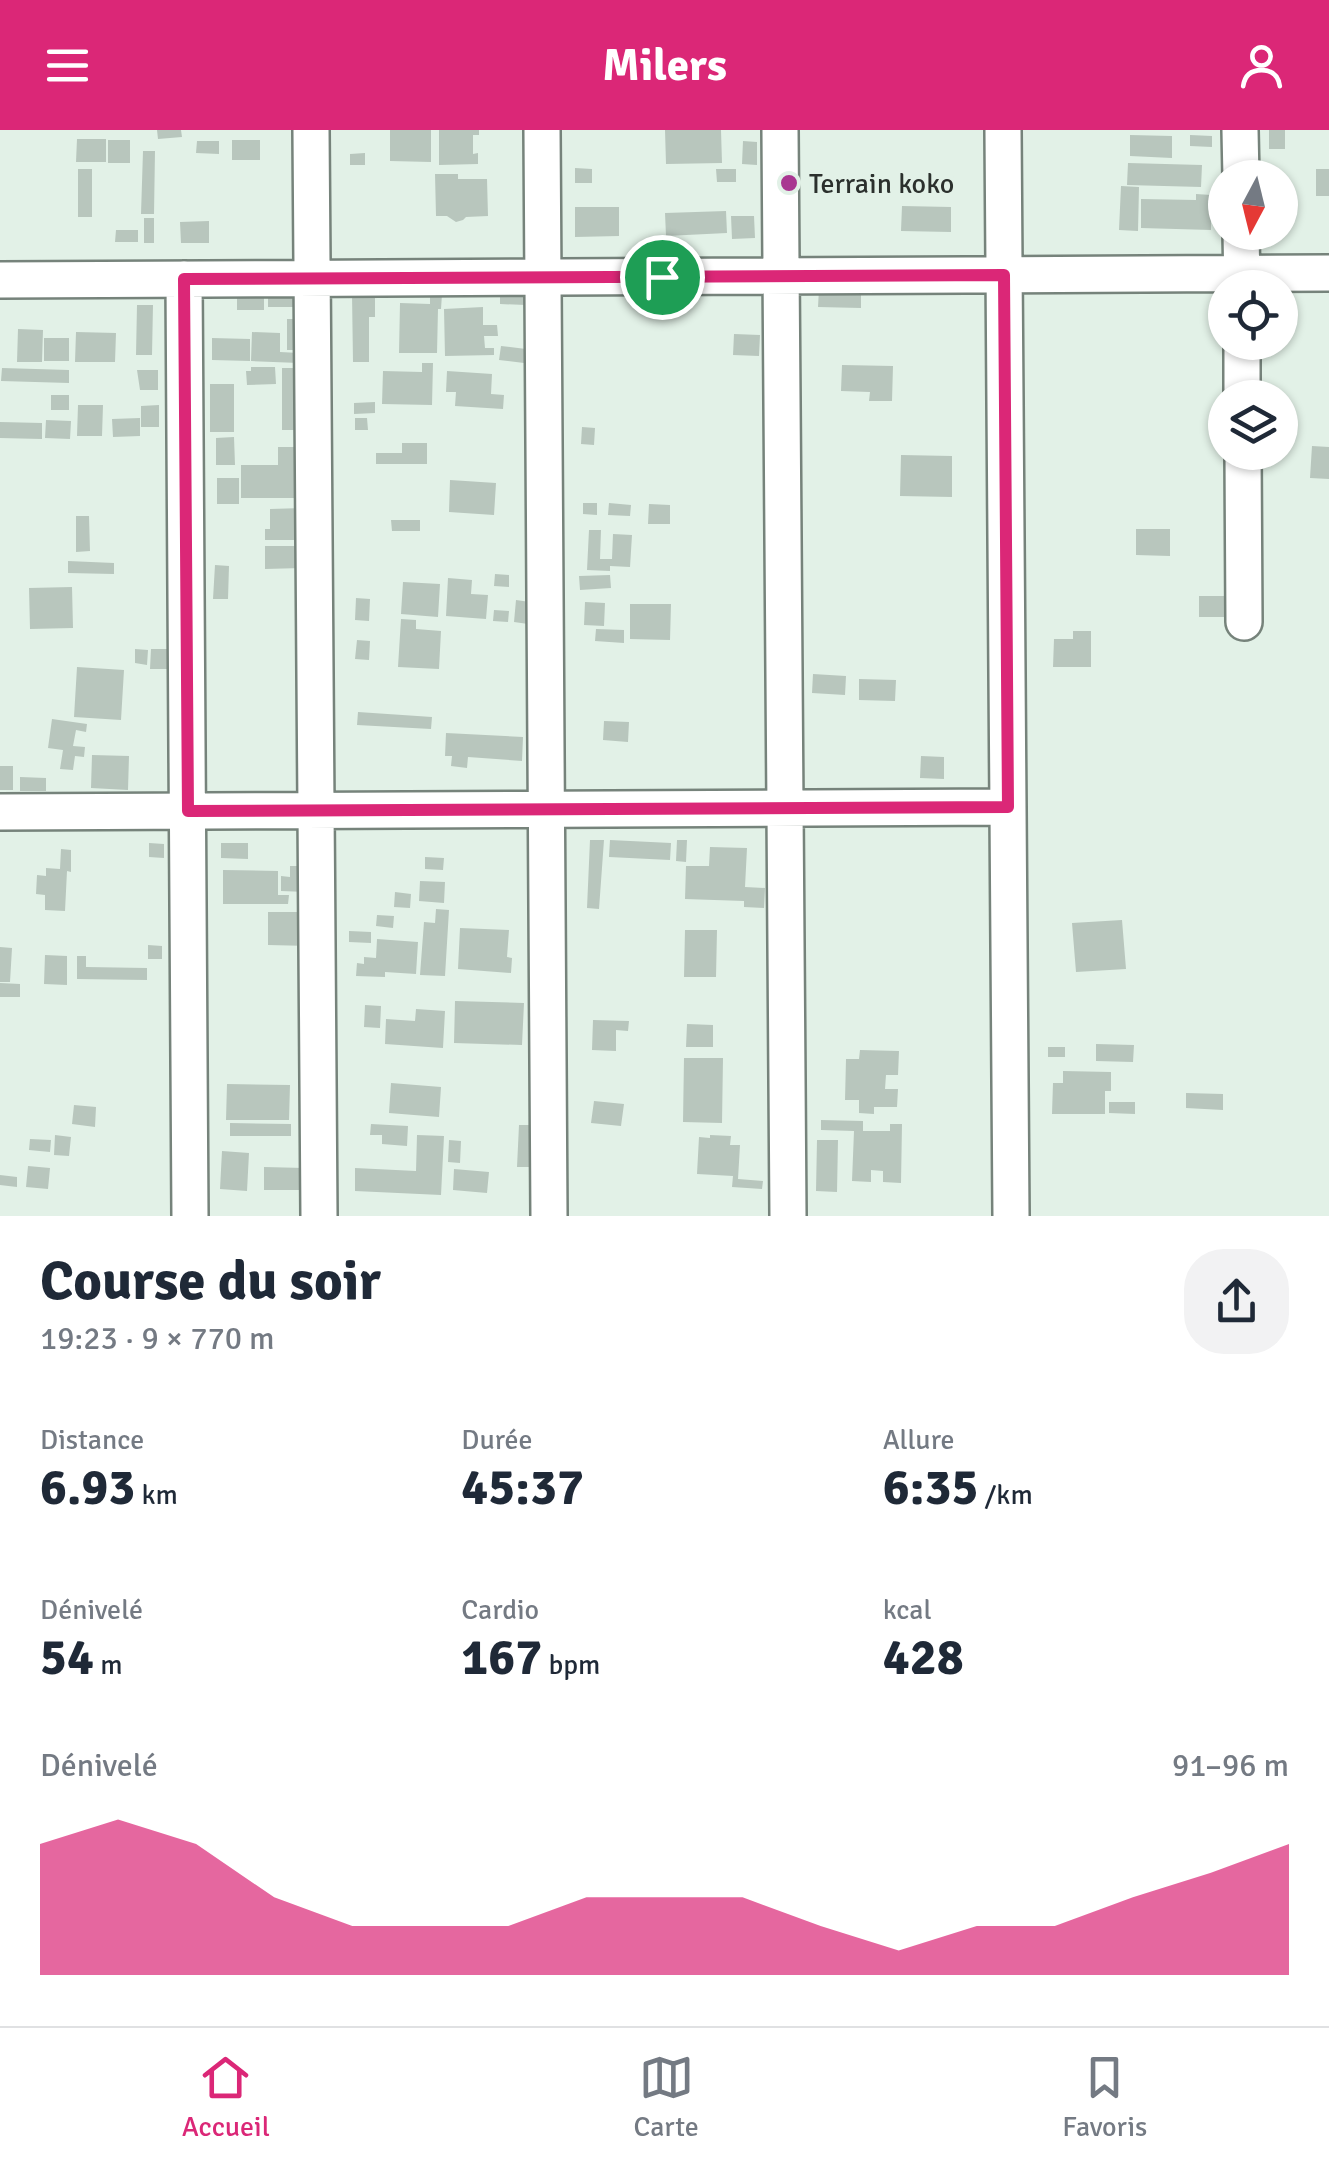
<!DOCTYPE html>
<html lang="fr">
<meta charset="utf-8">
<style>
:root{--surface:#fff;--page:#f2f2f3;--text:#1f2937;--muted:#747a83;--line:#e0e1e3;--accent:#db2777}
body{margin:0;font-family:Signika,sans-serif;background:var(--page);color:var(--text);height:100vh;display:flex;flex-direction:column;font-size:38px;white-space:nowrap}
*{box-sizing:border-box;margin:0}
p{font-size:32px;color:var(--muted)}
.icon{flex:none;width:55px;height:55px;fill:none;stroke:currentColor;stroke-width:2;stroke-linecap:round;stroke-linejoin:round}
.map{position:relative;height:1086px;overflow:hidden}
.drawer{display:flex;flex-direction:column;background:var(--surface);flex:1}
.drawer>*{flex:none}
.needle{width:65px;rotate:187deg}
.controls{position:absolute;left:1208px;top:30px;display:grid;gap:20px}
.controls a{display:grid;place-items:center;width:90px;height:90px;border-radius:50%;background:var(--surface);box-shadow:0 2px 8px #0004;font-size:50px}
.pin{position:absolute;display:grid;place-items:center;width:85px;height:85px;color:#fff;margin:-42px;border:5px solid #fff;border-radius:50%;box-shadow:0 2px 10px #0007}
.round{display:grid;place-items:center;flex:none;width:105px;height:105px;border-radius:40px;background:var(--page)}
.head{display:flex;align-items:center;justify-content:space-between;height:170px;padding:0 40px}
h1{font-size:55px;font-weight:700;line-height:75px}
.stats{display:grid;grid-template-columns:repeat(3,1fr);gap:15px;height:170px;padding:10px 40px}
.stats div{display:grid;align-content:center}
.stats b{font-size:50px;font-weight:700}
.stats small{font-size:28px;font-weight:400}
.stats p{font-size:28px}
.chart{height:280px;padding:20px 40px}
.chart p{display:flex;justify-content:space-between}
.chart svg{width:100%;height:180px;margin-top:10px;fill:var(--accent);opacity:.7}
header{display:flex;justify-content:space-between;align-items:center;height:130px;padding:0 40px;background:var(--accent);color:#fff;font-size:45px;font-weight:700}
.tabs{display:flex;justify-content:space-around;align-items:center;height:140px;border-top:2px solid var(--line);background:var(--surface);font-size:28px;color:var(--muted)}
.tabs a{display:grid;justify-items:center;gap:5px}
.tabs .on{color:var(--accent)}
.map>svg:first-child{display:block}
.building{fill:#b8c6bd}
.lines{fill:none;stroke-linecap:round;stroke-linejoin:round}
.minor-casing{stroke:#76837b;stroke-width:40}
.minor{stroke:#fff;stroke-width:35}
.route-casing{stroke:#fff;stroke-width:20}
.route{stroke:#db2777;stroke-width:12}
.poi-dot{fill:#a93791;stroke:#e2f1e7;stroke-width:4}
.labels{text-anchor:middle;stroke-width:9;stroke-linejoin:round;paint-order:stroke}
.poi-label{font-size:28px;fill:#2b302d;stroke:#e2f1e7;text-anchor:start}
</style>
<header><svg class="icon" aria-label="menu" viewBox="0 0 24 24"><path d="M4 6h16M4 12h16M4 18h16"/></svg>Milers<svg class="icon" aria-label="person" viewBox="0 0 24 24"><circle cx="12" cy="8" r="4"/><path d="M4 21q1-7 8-7t8 7"/></svg></header>
<div class="map">
<svg width="1329" height="1086" viewBox="0 0 1329 1086">
<rect width="100%" height="100%" fill="#e2f1e7"/>
<path class="building" d="M157,0H181L182,7L158,9Z
M390,0H431V32L390,31Z
M439,0H479V5H473V24L478,23V34L439,35Z
M665,0H721L722,33L666,34Z
M1269,0H1285V19H1269Z
M1130,5L1172,6V28L1130,26Z
M1190,5L1212,6V17L1190,16Z
M77,9H106V32H76Z
M108,10H130V33H108Z
M232,10H260V30H232Z
M197,11H219V24L196,23Z
M743,11L757,12V35L742,34Z
M143,21H155L154,84H141Z
M365,23V35H350V24Z
M1128,33L1202,35L1201,57L1127,55Z
M575,38L592,39V53H575Z
M78,39H92V87H78Z
M716,39H736V52H717Z
M1316,39H1329V66H1316Z
M435,44H458V49H487L488,86L466,87L463,90L456,92L447,86H436Z
M1121,56L1139,57L1138,101L1119,100Z
M1196,64L1211,65V100L1141,98V69L1196,70Z
M902,76L951,77V102L901,101Z
M575,77H619V106L575,107Z
M726,81L727,103L666,106L665,83Z
M731,86H754L755,108L732,109Z
M144,88H154V113H144Z
M209,91V113H181L180,92Z
M116,100H138V112H115Z
M819,159L861,160V178L818,177Z
M500,162L527,164L526,175L500,174Z
M300,163V177H268V164Z
M375,163V187H369V232H353L352,164Z
M237,164H264V180H237Z
M430,164H442L441,179H438L437,223H399L400,173L430,174Z
M137,175H153L152,225H136Z
M483,177V195H497L498,206H484L485,218H494V225L445,226L444,179Z
M287,189H298V220H287Z
M18,199L43,200L42,232H17Z
M76,202L116,203L115,232H75Z
M252,202L280,203V222L299,223V233L251,231Z
M734,204L760,205L759,226L733,225Z
M44,208H69V231H44Z
M212,208L250,209V231L212,230Z
M501,216L526,219L524,233L499,230Z
M422,233H433L432,275L382,274L383,241L422,242Z
M842,235L893,236L892,271H869L870,262L841,261Z
M251,237H275L276,254L247,255L246,241H251Z
M2,238L69,240V253L1,251Z
M282,238H301V300H282Z
M137,240H158V260H140Z
M447,241L492,244L491,264L504,265L503,279L455,276L456,262H446Z
M210,254H234V302H210Z
M51,265H69V280H51Z
M375,272V283L354,284V273Z
M78,275H103L102,306H77Z
M159,275V297H141V276Z
M140,288V306L113,307L112,289Z
M355,288H367L368,300H355Z
M46,290L71,291L70,309L45,308Z
M0,292L42,293V309L0,308Z
M582,297L595,298L594,315L581,314Z
M234,307L235,335H216V308Z
M402,313H427V334H376V323H402Z
M1312,316L1329,317V349L1310,348Z
M278,317H300L301,368H241V335H278Z
M901,325L952,326V367L900,366Z
M217,348H239V374H217Z
M450,350L496,353L494,385L449,382Z
M583,373H597V385L583,384Z
M609,373L631,375L630,386L608,385Z
M649,374L670,375V394H648Z
M303,378V410H265V399H270V379Z
M76,386H89L90,421L76,422Z
M391,390H420V401H392Z
M1136,399H1170V426L1136,425Z
M589,400H601L600,429H612L613,404L632,405L630,437L610,436V441L587,440Z
M265,416H301L302,438L265,439Z
M68,431L114,433V444L68,443Z
M215,435L229,436L228,469H213Z
M495,444L509,445V457L494,456Z
M610,445L611,458L580,460L579,446Z
M448,448L472,450L471,464L488,465L486,489L446,486Z
M403,452L440,454L438,487L401,484Z
M72,457L73,498L30,499L29,458Z
M1199,466H1225L1224,487H1199Z
M356,468L370,469L369,491L355,490Z
M516,470L530,472L528,494L514,492Z
M585,472L605,473L604,496L584,495Z
M630,474H671L670,510L630,509Z
M494,480L509,481L508,492L493,491Z
M401,489L416,490V499L441,501L439,539L398,537Z
M596,499L624,500V513L595,511Z
M1073,501H1091V537H1053L1054,509H1073Z
M357,510L370,511L369,530L355,529Z
M135,519L148,520L147,535L135,533Z
M151,519H168L167,539H150Z
M77,537L124,540L121,590L74,587Z
M813,544L846,546L845,565L812,563Z
M859,549L896,550L895,571L859,570Z
M358,582L432,587L431,599L357,595Z
M52,589L87,594L86,602L76,600L73,616L85,617L84,627L75,626L73,640L60,639L63,620L48,618Z
M604,591L629,592L628,612L603,610Z
M446,603L523,607L522,631L468,627L467,638L451,636L452,626H445Z
M92,625L129,626L128,660L91,658Z
M921,626L944,627V649L920,648Z
M0,636H13V660H0Z
M20,647L46,648V661H20Z
M590,710H604L599,779L587,778Z
M610,710L671,713L670,730L609,727Z
M677,710H687L686,732L676,731Z
M149,713L164,714V728L149,727Z
M221,713H248V729L221,728Z
M710,717L747,718L745,757L765,758L764,778L744,777V771L685,769L686,736H709Z
M61,719L71,720V742L67,741L65,781L45,780V765L36,764L37,745L46,746V738L60,739Z
M425,727L444,728L443,740L425,739Z
M290,736H307L306,762L281,761V746L290,747Z
M223,740L278,741V765H289L288,774H223Z
M420,751L445,752L444,773L419,771Z
M395,762L411,764L410,778L394,777Z
M436,779L449,780L445,846L420,845L424,792L435,793Z
M268,782H310V816L268,815Z
M377,785L394,786L393,798L376,796Z
M1122,790L1126,839L1076,842L1072,793Z
M460,798L509,800L507,827L512,828L511,843L458,839Z
M685,800H717L716,847H684Z
M349,801L371,802V813L349,812Z
M377,809L418,812L416,844L385,842V847L356,846L357,833L364,834V827L376,828Z
M148,815L162,816V829H148Z
M0,817L12,818L10,852H0Z
M45,825L67,826V855L44,854Z
M77,826H86V837L147,838V850L77,849Z
M0,853L20,854V867H0Z
M455,871L524,873L522,915L454,913Z
M365,875L381,876L380,898L364,897Z
M416,879L445,881L443,918L385,914L386,889L415,891Z
M593,890L629,891L628,901L616,900V921L592,920Z
M687,894L713,895V917H686Z
M1096,914L1134,915L1133,932L1096,931Z
M1048,917H1065V927H1048Z
M860,920L899,921L898,945H886L885,959H898L897,977H874V984L859,983V970H845L846,929H859Z
M684,928H723L722,993L683,992Z
M1063,941L1111,942V961H1105V984H1052L1053,953H1063Z
M391,953L441,957L439,987L389,983Z
M227,954L290,955L289,990H226Z
M1186,963L1223,964V980L1186,978Z
M594,971L624,974L621,996L591,993Z
M1109,972H1135V984L1109,983Z
M74,975L96,977L95,997L72,994Z
M821,990L863,991V1001H890V994H902L901,1053L883,1052V1041L871,1040V1052L852,1051L854,1001L821,1000Z
M230,993L291,994V1006H230Z
M371,994L408,996L407,1016L382,1014V1005H370Z
M519,995H538L537,1037H517Z
M55,1005L71,1007L69,1026L54,1025Z
M417,1005L444,1006L441,1065L355,1061V1038L416,1041Z
M710,1005L731,1006L730,1015H740L738,1049L763,1051L762,1059L732,1057L733,1046L697,1044L699,1007L710,1008Z
M30,1009L51,1010L50,1022L29,1020Z
M449,1010L461,1011L460,1033L448,1032Z
M817,1010H838L837,1062L816,1061Z
M222,1021L249,1023L247,1061L220,1059Z
M28,1036L50,1038L48,1059L26,1057Z
M264,1037L304,1038V1060H264Z
M454,1039L489,1042L487,1063L453,1060Z
M0,1045L17,1047V1057L0,1055Z"/>
<g class="lines">
<g class="minor-casing">
<path id="minor" d="M311,0L319,1086
M542,0L549,1086
M780,0L788,1086
M1003,0L1011,1086
M1240,0L1241,48
M1241,102L1242,158
M184,149L190,1086
M0,150L1329,143
M1242,212V268
M1243,322L1244,492
M0,682L1008,677"/>
</g>
<use href="#minor" class="minor"/>
</g>
<g class="lines">
<g class="route-casing">
<path id="route" d="M1004,145L1008,677L188,681L184,149Z"/>
</g>
<use href="#route" class="route"/>
</g>
<circle class="poi-dot" cx="789" cy="53" r="10"/>
<g class="labels">
<g class="poi-label">
<text x="809" y="63">Terrain koko</text>
</g>
</g>
</svg>
<div class="controls">
<a><svg class="needle" viewBox="-14 -14 28 28"><path d="M0-13l5 13h-10z" fill="#e53935"/><path d="M0 13l5-13h-10z" fill="#747a83"/></svg></a>
<a><svg class="icon" aria-label="locate" viewBox="0 0 24 24"><circle cx="12" cy="12" r="6"/><path d="M12 2v4M12 18v4M2 12h4M18 12h4"/></svg></a>
<a><svg class="icon" aria-label="layers" viewBox="0 0 24 24"><path d="M12 4l9 5-9 5-9-5zM3 14l9 5 9-5"/></svg></a>
</div>
<div class="pin" style="left:662px;top:147px;background:#1e9e55"><svg class="icon" aria-label="arrive" viewBox="0 0 24 24"><path d="M6 21V4h12l-3 4 3 4H6"/></svg></div>
</div>
<section class="drawer">
<div class="head"><div><h1>Course du soir</h1><p>19:23 · 9 × 770 m</p></div><a class="round"><svg class="icon" aria-label="share" viewBox="0 0 24 24"><path d="M12 15V3M7 8l5-5 5 5M5 13v7h14v-7"/></svg></a></div>
<div class="stats">
<div><p>Distance</p><b>6.93<small> km</small></b></div>
<div><p>Durée</p><b>45:37</b></div>
<div><p>Allure</p><b>6:35<small> /km</small></b></div>
</div>
<div class="stats">
<div><p>Dénivelé</p><b>54<small> m</small></b></div>
<div><p>Cardio</p><b>167<small> bpm</small></b></div>
<div><p>kcal</p><b>428</b></div>
</div>
<div class="chart"><p><span>Dénivelé</span>91–96 m</p>
<svg viewBox="0 0 160 44" preserveAspectRatio="none"><path d="M0 44V12L10 6L20 12L30 25L40 32L50 32L60 32L70 25L80 25L90 25L100 32L110 38L120 32L130 32L140 25L150 19L160 12V44z"/></svg>
</div>
</section>
<nav class="tabs">
<a class="on"><svg class="icon" aria-label="home" viewBox="0 0 24 24"><path d="M3 11l9-7 9 7M6 9v11h12V9"/></svg>Accueil</a>
<a><svg class="icon" aria-label="map" viewBox="0 0 24 24"><path d="M3 6l6-2 6 2 6-2v14l-6 2-6-2-6 2zM9 4v14M15 6v14"/></svg>Carte</a>
<a><svg class="icon" aria-label="saved" viewBox="0 0 24 24"><path d="M7 4h10v16l-5-4-5 4z"/></svg>Favoris</a>
</nav>
